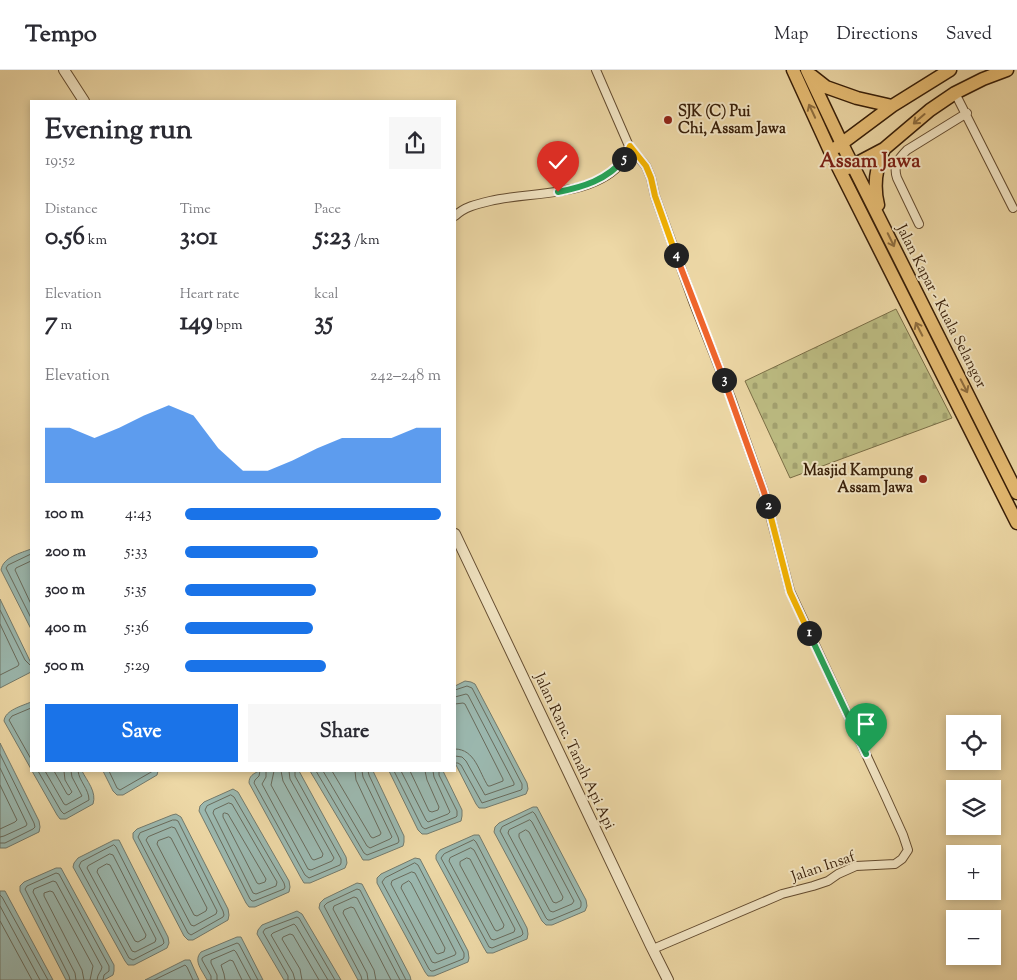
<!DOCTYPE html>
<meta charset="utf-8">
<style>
:root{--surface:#fff;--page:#f7f7f7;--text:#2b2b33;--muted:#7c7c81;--line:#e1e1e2;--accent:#1a73e8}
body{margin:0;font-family:"Sorts Mill Goudy",serif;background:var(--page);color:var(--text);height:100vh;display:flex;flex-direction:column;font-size:19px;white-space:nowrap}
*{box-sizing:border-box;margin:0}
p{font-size:16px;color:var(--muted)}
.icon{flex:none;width:28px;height:28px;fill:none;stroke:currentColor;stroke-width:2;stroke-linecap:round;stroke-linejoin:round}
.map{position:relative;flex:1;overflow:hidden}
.sheet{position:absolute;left:30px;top:30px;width:426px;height:672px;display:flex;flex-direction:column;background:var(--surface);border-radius:0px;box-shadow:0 2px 8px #0003}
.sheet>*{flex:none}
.fabs{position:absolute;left:946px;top:645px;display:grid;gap:10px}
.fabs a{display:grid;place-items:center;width:55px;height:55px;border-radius:0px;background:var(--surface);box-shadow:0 2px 8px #0003;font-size:25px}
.pin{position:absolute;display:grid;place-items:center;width:42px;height:42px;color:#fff;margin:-51px -21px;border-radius:50% 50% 50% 0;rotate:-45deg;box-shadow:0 0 5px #0007}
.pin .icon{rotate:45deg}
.km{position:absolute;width:25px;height:25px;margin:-12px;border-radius:50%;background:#222;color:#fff;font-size:14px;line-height:25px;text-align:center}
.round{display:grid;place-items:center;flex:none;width:52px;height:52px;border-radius:0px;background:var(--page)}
.head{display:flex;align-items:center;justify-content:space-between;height:85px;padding:0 15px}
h1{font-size:28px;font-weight:800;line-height:38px}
.metrics{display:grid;grid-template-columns:repeat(3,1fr);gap:8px;height:85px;padding:5px 15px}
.metrics div{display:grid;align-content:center}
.metrics b{font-size:25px;font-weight:800}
.metrics small{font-size:14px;font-weight:400}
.metrics p{font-size:14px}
.chart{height:140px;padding:10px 15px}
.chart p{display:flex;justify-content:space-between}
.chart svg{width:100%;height:90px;margin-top:5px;fill:var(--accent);opacity:.7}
.action{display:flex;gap:10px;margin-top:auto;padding:10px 15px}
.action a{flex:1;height:58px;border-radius:0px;background:var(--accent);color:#fff;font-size:20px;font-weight:800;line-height:58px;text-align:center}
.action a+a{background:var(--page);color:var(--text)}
ul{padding:0 15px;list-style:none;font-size:16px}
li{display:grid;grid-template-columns:80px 60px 1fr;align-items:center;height:38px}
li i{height:12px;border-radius:6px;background:var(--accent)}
header{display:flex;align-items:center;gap:30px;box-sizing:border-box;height:70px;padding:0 25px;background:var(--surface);border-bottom:1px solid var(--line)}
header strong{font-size:24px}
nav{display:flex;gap:28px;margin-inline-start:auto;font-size:18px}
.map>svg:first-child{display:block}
.cemetery{fill:url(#cemetery-stones);stroke:#7a6e46}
.water{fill:#9bb8af;stroke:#737a6c}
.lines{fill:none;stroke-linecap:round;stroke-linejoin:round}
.shore{stroke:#696b5c;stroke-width:1}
.minor-casing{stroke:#644c30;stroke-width:10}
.tertiary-casing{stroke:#644c30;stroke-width:12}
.trunk-casing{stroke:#371e08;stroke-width:15}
.minor{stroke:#f3e6c5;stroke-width:8}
.tertiary{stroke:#f3e6c5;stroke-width:10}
.trunk{stroke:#e6bc73;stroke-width:12}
.oneway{stroke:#8e6d3e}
.split-1-casing{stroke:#fff;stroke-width:10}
.split-2-casing{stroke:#fff;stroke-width:10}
.split-3-casing{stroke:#fff;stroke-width:10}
.split-4-casing{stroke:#fff;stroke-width:10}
.split-5-casing{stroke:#fff;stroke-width:10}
.split-6-casing{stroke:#fff;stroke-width:10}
.split-1{stroke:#22a559;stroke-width:6}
.split-2{stroke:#f5b400;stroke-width:6}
.split-3{stroke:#f0652b;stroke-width:6}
.split-4{stroke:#f0652b;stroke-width:6}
.split-5{stroke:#f5b400;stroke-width:6}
.split-6{stroke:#22a559;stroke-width:6}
.poi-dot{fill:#8f2418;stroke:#f3e6c5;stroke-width:2}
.labels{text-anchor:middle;stroke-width:4;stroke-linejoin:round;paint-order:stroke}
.poi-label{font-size:15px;font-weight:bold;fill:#371e08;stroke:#f3e6c5;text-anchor:start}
.street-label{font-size:15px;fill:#371e08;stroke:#f3e6c5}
.district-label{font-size:20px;font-weight:bold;fill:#7a1f14;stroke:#f3e6c5}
</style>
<header>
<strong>Tempo</strong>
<nav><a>Map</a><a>Directions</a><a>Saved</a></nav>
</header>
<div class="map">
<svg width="1017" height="910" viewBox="0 0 1017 910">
<defs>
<pattern id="cemetery-stones" width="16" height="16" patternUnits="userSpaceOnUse" patternTransform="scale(1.25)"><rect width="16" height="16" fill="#bdbd83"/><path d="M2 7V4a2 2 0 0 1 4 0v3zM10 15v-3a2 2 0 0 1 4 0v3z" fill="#a3a270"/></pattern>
</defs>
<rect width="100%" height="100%" fill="#edd8a6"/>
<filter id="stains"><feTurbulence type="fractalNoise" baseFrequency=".004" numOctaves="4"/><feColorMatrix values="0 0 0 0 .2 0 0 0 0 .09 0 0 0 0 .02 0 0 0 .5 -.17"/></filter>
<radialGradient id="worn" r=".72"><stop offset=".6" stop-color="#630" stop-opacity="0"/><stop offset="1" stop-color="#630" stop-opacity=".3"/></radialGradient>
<path class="cemetery" d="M896,239L952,348L790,408L745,311Z"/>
<path class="water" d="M31,479V559L1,500C3,487 21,483 31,479Z
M0,529L31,593V602L0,618Z
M465,611L471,612L475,614L527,713L528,719L526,724L485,738H479L476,734L455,693V616Z
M31,632V699L4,651C5,640 22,636 31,632Z
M0,673L39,751L40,757L39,762L6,778H0Z
M32,701H82C87,711 97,722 93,734L66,749H60L57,745Z
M103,701H158L157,705L123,725H117L113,721Z
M259,701H299L346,787L347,793L345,798L310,813H304L301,808L249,713C249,706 253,704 259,701Z
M310,701H373L404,766V772L403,776L369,790H363Z
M389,701H443L462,740V746L461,751L427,764H422L418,760Z
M233,719L238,722L289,811L290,817L289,822L255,837H249L246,833L199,741L200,736L204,732Z
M533,737H537L586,830L587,836L585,841L552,855H546L542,851L494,762L495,757L499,753Z
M176,744L181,747L228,839L229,845L228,850L193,870H188L184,866L133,768V763L137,759L172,745Z
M474,765H479L527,858L528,864L527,869L493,883H487L484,878L436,789V785L440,780Z
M114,770H119L168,867L169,873L167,878L134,895H128L125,891L73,797L74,793L78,788Z
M415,788L420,789L468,881L469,888L468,892L434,906H428L425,902L377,813V808L381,804Z
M56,798H61L114,895V901L113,905L104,910H66L20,821V816L24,812Z
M357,813L362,814L410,906L411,910H358L319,838L320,833L324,829Z
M0,821H5L53,910H0Z
M297,841L302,844L341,910H284L257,864L258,860L262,855Z
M237,867H241L263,910H207C202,900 193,891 201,882Z
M185,890H190L199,910H145Z"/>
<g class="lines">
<path class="shore" d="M31,484L8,495L6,498L31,548
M31,491L16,498L15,500L31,534
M0,540L25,590L30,595L31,593
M0,554L19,594L18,596L0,605
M455,620L467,616L472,618L522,714V719L521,720L482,733L461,695L458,693H455
M455,627L466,624L468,625L514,713V715L485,725L466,691L462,687L455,686
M455,634L463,633L465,634L503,709V711L490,716H488C479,702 475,679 455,679
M31,638L12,646L9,650L31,689
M0,684L34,753L35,757L33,759L5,773H0
M0,698L27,754L26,756L4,766L0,767
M38,701L61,741L64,744L89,730C89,719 79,711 78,701
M45,701L64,734L66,735L82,726L72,707L71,701
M54,701L67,724L69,725L72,722L65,710L64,701
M109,701L117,718L120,720L153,701
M260,701L259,706L255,710L254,713L305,805L309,808L340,795L341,793V789L295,706V701
M266,701V707L262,714L308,799L311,800L332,791L334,788L290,709L289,701
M274,701L271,715L312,789L314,790L322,787L323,784L283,711L281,701
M316,701L364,783L367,785L398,773L399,771L398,767L369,705L368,701
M323,701L367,776L370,778L390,769L392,767L363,707L362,701
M332,701L371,767L373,768L380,765L381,763L356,710L355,701
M394,701L422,757L425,759L456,747L457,746V741L439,705V701
M401,701L426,750L428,752L448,744L450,742L434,707L433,701
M410,701L429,741L432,742L438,740L439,737L427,710L425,701
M0,715L17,750L15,752L0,759
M231,725L234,727L284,813L285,817L284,819L254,831H252L250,829L205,740L207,736Z
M229,733L232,734L277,812L276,816L256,824L253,823L213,743L214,740Z
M533,742L535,744L581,832V836L580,838L551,850H548L546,848L500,761L502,757Z
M225,743L228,744L266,809L265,812L259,814L257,813L223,747V744Z
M173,750H176L178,751L223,841L224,845L223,847L191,865L188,863L138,767L140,763Z
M530,750L532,752L574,831L572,834L553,842L550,841L508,763L509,760Z
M172,757L175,758L217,841L216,844L194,856L191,855L146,770L148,767Z
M526,760L529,762L563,827L562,830L556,833L553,832L519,767V764Z
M169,767L171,768L207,838L206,841L197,846L194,845L157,774L158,771Z
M474,770L476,772L522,860L523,864L521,866L492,878L489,877L488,875L441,788L444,784Z
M114,775L116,777L163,869L164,873L162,875L133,890L129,888L79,796L81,792Z
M471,778L474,780L515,859L514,862L494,870L491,869L449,791L450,788Z
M110,784L113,785L156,869L155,872L135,882L132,881L87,798L88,796Z
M467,788L470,789L504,855L503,858L497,861L495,860L460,795V792Z
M415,793L418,795L464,883V887L463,889L433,901H431L429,899L382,812L385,808Z
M107,794L110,795L146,865L145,868L138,872L135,871L97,802L98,799Z
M412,802L415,803L456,883L455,885L435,893L432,892L391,814L392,811Z
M409,811L411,813L445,878L444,882L438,884L436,883L401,818L402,815Z
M0,825L2,827L48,910
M0,836L40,910
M0,851L32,910
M70,910L69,906L25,819L27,816L56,803L59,804L109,896V901L104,905L103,910
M76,910L75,903L33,822L34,819L53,811L56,812L102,897C102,901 97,904 97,910
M84,910L82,900L44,826V823L50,821L53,822L93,896L90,910
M154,910L185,895L187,897L193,910
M211,910V906L202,890V888L205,886L237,873L239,874L258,910
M217,910V905L211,893V890L234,880L236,882L251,910
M225,910L224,904L221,895L230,890L233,891L242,910
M288,910V906L263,862L265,859L297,847L299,848L335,910
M295,910L293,903L271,865L273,863L294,854L296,856L328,910
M302,910L300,899L282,869L283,867L290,864L293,865L319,910
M362,910L361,906L324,836L327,833L357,819L360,820L406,910
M368,910L367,903L333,839L334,836L354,827L357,828L400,910
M376,910L374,900L343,843L344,840L351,837L354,838L391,910"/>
<g class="minor-casing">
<path id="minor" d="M596,0L629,76L646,96L651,108L655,126L694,234L731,328L764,422L790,521L884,723L903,765L908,780L902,789L895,794L856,796L838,804L828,811L813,816L782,824L653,879
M955,23L1013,138
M455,146C464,137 477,134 490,131C532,121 594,128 623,91C627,87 628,81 629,76
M919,154L897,108C893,96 898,89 907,80L967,43"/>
</g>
<g class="tertiary-casing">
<path id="tertiary" d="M64,0L84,31
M455,464L651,876L668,910"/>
</g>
<g class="trunk-casing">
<path id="trunk" d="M793,0L830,81L1017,453
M807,0L842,74L1017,423
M812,6L826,17L857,28L892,36
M837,77L892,36L950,0
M848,98L884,79L930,40L955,23L983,9L1007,0
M878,135C873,115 876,97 884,79"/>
</g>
<use href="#minor" class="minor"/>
<use href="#tertiary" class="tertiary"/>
<use href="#trunk" class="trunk"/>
</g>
<defs><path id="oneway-shaft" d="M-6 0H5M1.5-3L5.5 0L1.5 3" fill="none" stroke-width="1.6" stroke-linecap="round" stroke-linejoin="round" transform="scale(1.25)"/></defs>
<g class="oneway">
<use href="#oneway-shaft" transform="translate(812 41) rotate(-115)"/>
<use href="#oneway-shaft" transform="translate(919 49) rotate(139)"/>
<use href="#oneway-shaft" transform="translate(891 170) rotate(64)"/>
<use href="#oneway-shaft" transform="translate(919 259) rotate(-117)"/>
<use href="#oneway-shaft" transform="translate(964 316) rotate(63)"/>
</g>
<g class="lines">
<g class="split-1-casing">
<path id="split-1" d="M809,563L866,684"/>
</g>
<g class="split-2-casing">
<path id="split-2" d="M768,436L790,522L809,563"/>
</g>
<g class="split-3-casing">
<path id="split-3" d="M724,310L764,422L768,436"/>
</g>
<g class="split-4-casing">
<path id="split-4" d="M676,185L724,310"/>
</g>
<g class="split-5-casing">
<path id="split-5" d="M624,89L630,76L646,96L651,108L655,126L676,185"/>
</g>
<g class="split-6-casing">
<path id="split-6" d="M558,122C583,117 607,110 624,89"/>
</g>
<use href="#split-1" class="split-1"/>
<use href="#split-2" class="split-2"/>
<use href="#split-3" class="split-3"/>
<use href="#split-4" class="split-4"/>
<use href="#split-5" class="split-5"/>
<use href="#split-6" class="split-6"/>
</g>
<g class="poi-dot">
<circle cx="668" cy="50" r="5"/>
<circle cx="923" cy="409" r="5"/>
</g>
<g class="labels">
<g class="poi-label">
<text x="678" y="46">SJK (C) Pui<tspan x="678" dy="17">Chi, Assam Jawa</tspan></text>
<text x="913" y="405" text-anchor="end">Masjid Kampung<tspan x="913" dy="17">Assam Jawa</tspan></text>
</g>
<g class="street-label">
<text transform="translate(942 236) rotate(63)" y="5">Jalan Kapar - Kuala Selangor</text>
<text transform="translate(575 681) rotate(65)" y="5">Jalan Ranc. Tanah Api Api</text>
<text transform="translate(823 796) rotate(-19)" y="5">Jalan Insaf</text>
</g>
<g class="district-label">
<text x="870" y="97">Assam Jawa</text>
</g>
</g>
<rect width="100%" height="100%" filter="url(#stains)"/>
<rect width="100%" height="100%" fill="url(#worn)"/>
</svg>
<div class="fabs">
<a><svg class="icon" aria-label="locate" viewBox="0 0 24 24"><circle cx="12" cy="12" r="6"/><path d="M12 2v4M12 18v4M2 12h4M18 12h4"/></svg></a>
<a><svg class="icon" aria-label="layers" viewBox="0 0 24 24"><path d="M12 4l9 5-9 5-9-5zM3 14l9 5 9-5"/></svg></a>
<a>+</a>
<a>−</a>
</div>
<div class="pin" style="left:866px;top:684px;background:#1e9e55"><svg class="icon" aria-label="arrive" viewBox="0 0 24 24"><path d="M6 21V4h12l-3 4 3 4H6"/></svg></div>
<div class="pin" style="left:558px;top:122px;background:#d93025"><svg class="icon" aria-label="check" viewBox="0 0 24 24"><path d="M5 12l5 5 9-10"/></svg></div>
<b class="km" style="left:809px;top:563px">1</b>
<b class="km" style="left:768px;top:436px">2</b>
<b class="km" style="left:724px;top:310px">3</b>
<b class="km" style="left:676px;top:185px">4</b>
<b class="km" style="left:624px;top:89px">5</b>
<section class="sheet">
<div class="head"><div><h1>Evening run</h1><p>19:52</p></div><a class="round"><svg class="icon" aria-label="share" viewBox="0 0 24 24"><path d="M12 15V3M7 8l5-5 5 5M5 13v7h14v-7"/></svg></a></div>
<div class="metrics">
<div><p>Distance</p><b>0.56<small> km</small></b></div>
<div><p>Time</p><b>3:01</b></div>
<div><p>Pace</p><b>5:23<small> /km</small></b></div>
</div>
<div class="metrics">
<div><p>Elevation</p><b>7<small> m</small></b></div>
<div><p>Heart rate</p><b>149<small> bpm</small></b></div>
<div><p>kcal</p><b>35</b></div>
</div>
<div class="chart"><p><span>Elevation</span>242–248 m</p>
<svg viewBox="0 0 160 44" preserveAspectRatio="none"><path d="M0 44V17L10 17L20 22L30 17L40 11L50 6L60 11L70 27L80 38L90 38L100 33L110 27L120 22L130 22L140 22L150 17L160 17V44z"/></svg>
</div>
<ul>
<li><b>100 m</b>4:43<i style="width:100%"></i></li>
<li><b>200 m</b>5:33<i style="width:52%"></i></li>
<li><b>300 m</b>5:35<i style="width:51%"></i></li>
<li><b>400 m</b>5:36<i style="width:50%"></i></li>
<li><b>500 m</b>5:29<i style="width:55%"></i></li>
</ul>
<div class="action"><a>Save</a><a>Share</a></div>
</section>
</div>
